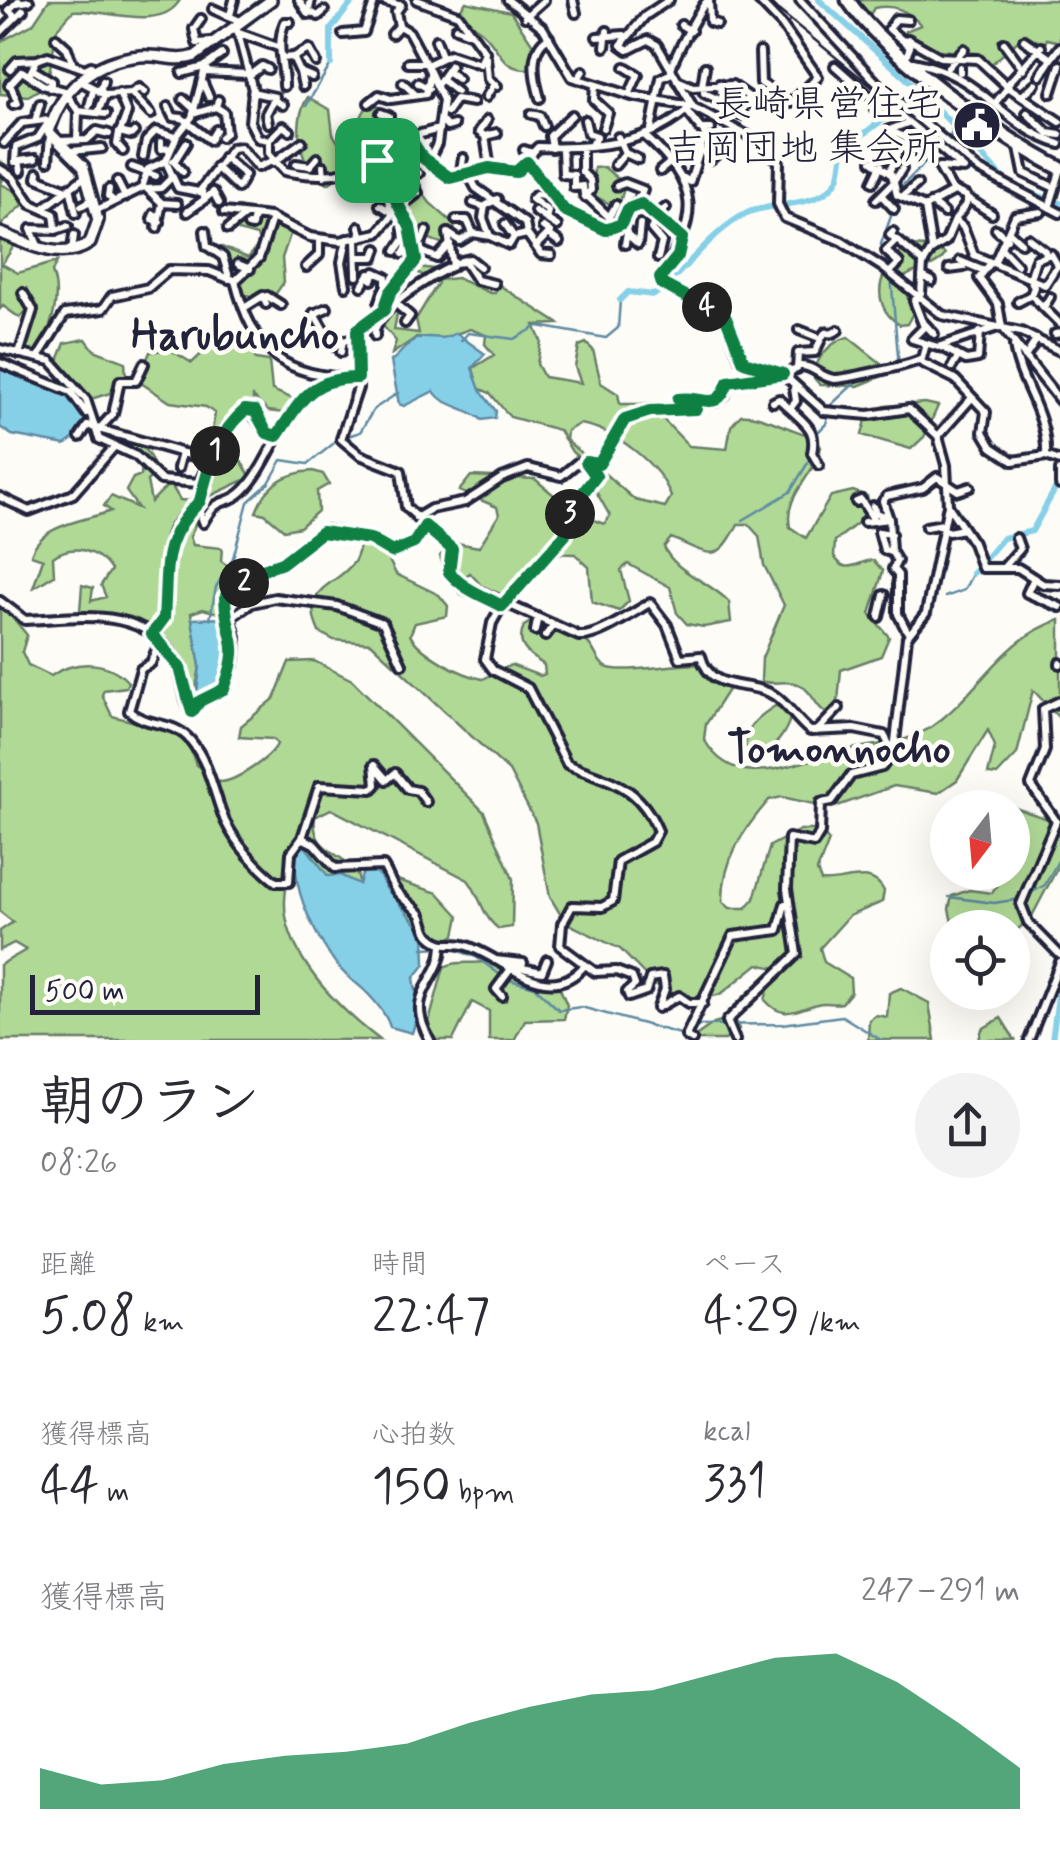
<!DOCTYPE html>
<html lang="ja">
<meta charset="utf-8">
<style>
:root{--surface:#fff;--page:#f2f2f3;--text:#2b2b33;--muted:#7c7c81;--accent:#0b8043}
body{margin:0;font-family:Mynerve,"Klee One",sans-serif;background:var(--page);color:var(--text);height:100vh;display:flex;flex-direction:column;font-size:38px;white-space:nowrap}
*{box-sizing:border-box;margin:0}
p{font-size:32px;color:var(--muted)}
.icon{flex:none;width:55px;height:55px;fill:none;stroke:currentColor;stroke-width:2;stroke-linecap:round;stroke-linejoin:round}
.map{position:relative;height:1040px;overflow:hidden}
.side{display:flex;flex-direction:column;background:var(--surface);flex:1}
.side>*{flex:none}
.needle{width:65px;rotate:196deg}
.controls{position:absolute;left:930px;top:790px;display:grid;gap:20px}
.controls a{display:grid;place-items:center;width:100px;height:100px;border-radius:50%;background:var(--surface);box-shadow:0 10px 40px #0002;font-size:50px}
.scale{position:absolute;left:30px;bottom:25px;width:230px;box-sizing:border-box;padding-left:10px;border:5px solid #22223b;border-top:0;font-size:28px;line-height:35px;white-space:nowrap;color:#22223b;-webkit-text-stroke:8px #fdfcf7;paint-order:stroke}
.pin{position:absolute;display:grid;place-items:center;width:85px;height:85px;color:#fff;margin:-42px;border-radius:20px;box-shadow:0 5px 15px #0006}
.km{position:absolute;width:50px;height:50px;margin:-25px;border-radius:50%;background:#222;color:#fff;font-size:28px;line-height:50px;text-align:center}
.round{display:grid;place-items:center;flex:none;width:105px;height:105px;border-radius:52px;background:var(--page)}
.headline{display:flex;align-items:center;justify-content:space-between;height:170px;padding:0 40px}
h1{font-size:55px;font-weight:600;line-height:75px}
.figures{display:grid;grid-template-columns:repeat(3,1fr);gap:15px;height:170px;padding:10px 40px}
.figures div{display:grid;align-content:center}
.figures b{font-size:50px;font-weight:600}
.figures small{font-size:28px;font-weight:400}
.figures p{font-size:28px}
.chart{height:280px;padding:20px 40px}
.chart p{display:flex;justify-content:space-between}
.chart svg{width:100%;height:180px;margin-top:10px;fill:var(--accent);opacity:.7}
.map>svg:first-child{display:block}
.green{fill:#b0d996;stroke:#697e68;stroke-width:2.5;fill-rule:evenodd}
.water{fill:#86d0e7;stroke:#5e8aa2;stroke-width:2.5}
.lines{fill:none;stroke-linecap:round;stroke-linejoin:round}
.stream{stroke:#5e8aa2;stroke-width:2.5}
.river{stroke:#86d0e7;stroke-width:6}
.minor-casing{stroke:#22223b;stroke-width:14}
.major-casing{stroke:#22223b;stroke-width:16}
.highway-casing{stroke:#22223b;stroke-width:19}
.minor{stroke:#fdfcf7;stroke-width:6}
.major{stroke:#fdfcf7;stroke-width:9}
.highway{stroke:#fdfcf7;stroke-width:11}
.rail{stroke:#22223b;stroke-width:2.5}
.route-casing{stroke:#fff;stroke-width:20}
.route{stroke:#0b8043;stroke-width:12}
.labels{text-anchor:middle;stroke-width:9;stroke-linejoin:round;paint-order:stroke}
.poi-label{font-size:38px;fill:#22223b;stroke:#fdfcf7;text-anchor:end}
.quarter-label{font-size:42px;font-weight:bold;fill:#22223b;stroke:#fdfcf7}
</style>
<div class="map">
<svg width="1060" height="1040" viewBox="0 0 1060 1040">
<rect width="100%" height="100%" fill="#fdfcf7"/>
<filter id="ink" filterUnits="userSpaceOnUse"><feTurbulence type="fractalNoise" baseFrequency=".01" numOctaves="2"/><feDisplacementMap in="SourceGraphic" scale="20" xChannelSelector="R" yChannelSelector="G"/><feConvolveMatrix kernelMatrix="1 2 1 2 8 2 1 2 1" color-interpolation-filters="sRGB"/></filter>
<g filter="url(#ink)">
<path class="green" d="M49,0H180C161,33 103,8 73,11L57,29L47,85L28,96L0,94V42L33,24Z
M853,0H1060V42L1047,39L1044,45L1026,34L987,68L974,54L908,46L905,31L921,25C907,10 894,4 874,8L868,18Z
M466,2L511,12L537,51L532,69C500,71 502,50 483,33C475,25 464,24 457,14Z
M308,97L330,110L333,134L346,155L341,175L328,184C299,172 291,122 308,97Z
M371,102L392,114L396,157L430,203L454,224L456,245C402,245 326,150 371,102Z
M0,161L8,166L1,184L17,192L23,205L1,225L14,246L2,264L18,273L57,262L52,272C62,297 51,332 36,354L20,352L33,314L26,311L20,318L3,306L0,309Z
M604,167L625,185L620,202L608,203L593,195L594,168Z
M238,207L275,216L291,232L282,258L284,282L272,299L238,294L211,249L222,247L248,258L260,243L257,236L234,230L228,223V212Z
M912,246L939,248L945,255C933,272 913,267 900,281L914,311L907,324L900,325C865,303 881,260 912,246Z
M422,257L418,267L434,269L440,280L457,278L490,293H495L496,283L559,324L534,325L541,341L537,364L544,377L581,383L575,367L579,346L586,343L593,350L601,383L618,394L620,404H658L657,413L689,446L727,449L731,426L741,415C761,413 792,432 815,437L821,447C815,476 783,495 790,527L806,538L831,496L853,491L867,496L869,514L835,541L834,556C846,576 856,562 873,560L883,571L870,614L889,637L881,656L841,670L837,711L831,716C815,708 815,695 802,686C791,678 773,686 761,681L762,658L784,605L764,565L759,536L748,524H738C717,566 710,554 671,538L664,547C674,572 711,582 729,602L731,622L704,627L687,624L677,613L670,587L628,564L621,570L629,601L619,611L592,602L589,567L575,554L543,553L504,596L486,591L470,573L457,582L446,576L440,556L452,542L479,547L499,515L497,507L459,491L471,476L535,479L575,513L604,524L610,516L593,486L603,478L572,452L559,430L510,417L490,393L478,388L473,368L494,355L485,344L486,335L470,329L441,339L417,337L392,354L396,341L378,320L390,305L398,309L394,330L419,333L416,319L438,283L415,271L417,259ZM579,424C612,427 661,465 671,497L665,507L635,500L566,440L567,431Z
M229,336L247,345L256,359L269,361L272,390L298,401L284,413L268,411L253,397V407L238,413L214,445L218,460L226,456L223,442H229L251,477L206,498L190,537L193,545L222,548L221,561L228,566L222,581H227L226,615L203,609L191,613L200,666L196,688L208,693L191,705L185,663L174,664L168,657L171,648L163,638L165,624L150,632L80,611L82,585L93,588L91,601L106,597L101,585L111,570C98,550 73,543 53,557L54,575L33,588L43,559L31,555C40,524 85,521 111,511L104,506L111,496L138,508L126,491L133,478L141,475L142,460L130,445L115,443L114,436C137,441 149,447 156,472L147,481L151,502L170,483L180,500L195,501L202,490L215,413L206,407L170,402L138,381L150,352L169,349L192,363L218,338Z
M848,337L882,364L885,375L858,386L820,385L814,378C814,359 830,342 848,337Z
M86,339L94,350L125,362L126,378L117,391L91,399L83,397L57,363L65,343Z
M925,403L938,406L924,437L911,449L862,435L868,413L886,406Z
M313,471L323,474L329,484L317,491L318,511L300,527L284,530L265,514L256,512C267,484 284,473 313,471Z
M363,540L381,545L396,574L439,595L448,606L447,616L415,623L410,635C421,654 461,675 483,679L511,665L540,676L545,674L544,665C528,654 515,646 524,626L536,619C551,625 576,631 587,642C598,652 596,667 614,669C640,673 696,658 715,668L728,690L706,724L704,739C735,796 796,761 843,751C875,743 903,746 931,727C979,694 1002,638 1060,620V719L1033,690L1017,754L997,775L988,774L995,746L988,730L957,780L938,793L894,786L832,808L782,797L769,800C743,830 722,861 723,902L730,908H746L754,899L770,846L800,830H820L829,841L817,871L821,881C844,884 871,865 884,891L882,902L849,916L820,948L824,962L850,978L851,992L842,1003C833,1005 825,1001 817,1004C796,1010 783,1021 765,1000L775,968L758,964L721,994L690,1002L655,985L620,949L565,922L550,897L536,823L509,771L371,643L334,640L319,632C299,586 335,588 354,562C358,555 359,547 363,540Z
M0,602L27,635L22,652L28,665L51,676C74,660 108,659 128,682L126,687L104,690L102,695L112,716L185,735L196,765L220,782C235,782 272,757 277,744L273,739L239,737L241,726L274,699L289,662L314,661L352,680L484,812L513,879L512,927L499,929C482,917 481,896 468,880L331,809L315,817C309,861 365,851 359,892L296,863C257,929 330,1002 380,1040H0V965L26,950L14,943L0,950V931L13,922L0,912Z
M775,706L786,707L791,716C786,733 773,754 753,754L745,746C748,724 758,717 775,706Z
M1009,806L1060,823V863L1031,918L1017,930L953,927L949,909L952,896L969,890L992,893L1007,873L1012,872Z
M394,879L438,893L459,916L455,935L444,942L417,934L388,894Z
M501,954L559,986L567,1005L564,1019L525,1020L514,1040H489V1011L472,1002L453,1040H424L444,967C463,957 481,970 501,954Z
M901,988L929,1003L935,1040H868L869,1020L876,1015L887,1017L889,993Z
M734,1017L739,1029L725,1040H690L714,1023Z
M1001,1018L1015,1040H979L982,1029Z"/>
<path class="water" d="M456,333L485,354L472,368L480,390L496,411L495,418L482,420C467,406 443,407 434,391L404,406L399,404L391,361C400,355 406,344 416,339C430,333 441,343 456,333Z
M0,363C34,378 83,386 87,428L65,445L12,435L0,427Z
M228,618L233,646L223,683L209,693H197L200,666L192,619Z
M302,842L328,876L340,875L359,884L364,869L374,866L386,888L424,933L425,964L414,978L419,1011L412,1033L390,1027C385,1010 366,990 353,981C324,960 279,873 302,842Z"/>
<g class="lines">
<path class="stream" d="M306,106L331,64
M950,140L952,129
M898,190L938,150
M889,269L881,244L898,197
M461,341L468,333L514,339L538,326L606,338L618,328L620,300
M879,373L896,372L899,367L891,276
M816,434L826,424L831,405L859,379
M345,437L360,432L374,409L398,393
M743,520L790,492L812,456
M945,597L964,590L973,573
M210,619L216,587L233,558L248,502L269,483L282,460L308,464L338,440
M1027,895L1045,885L1060,857
M949,897L994,903L1020,899
M448,947L476,957L506,979L535,987L559,1010L581,1007L684,1035
M423,948L440,947
M692,1032L700,1025L782,1024L842,1016L881,1040"/>
<path class="river" d="M819,0L918,89L1008,183
M331,64V29L354,0
M906,99L918,89
M1019,189L1060,203
M620,300L628,292L654,295C686,271 710,232 747,213C771,201 823,210 838,178C842,169 840,158 845,148L893,112
M973,573L1003,538L1032,531L1059,482
M1052,1040L1060,982"/>
<g class="minor-casing">
<path id="minor" d="M19,0L9,10L16,17L23,10
M299,0L308,14L311,0
M380,0L398,5
M417,0L458,15L485,52L480,64L450,54L427,65L443,100L437,144L431,156L433,166
M508,0L543,28L572,77L632,96L691,106L758,141L779,162L778,204L785,218L841,241L882,267L942,315L1021,332L1060,351
M573,0L576,13
M709,0L710,22L717,24
M800,0L876,82L979,170L1060,213
M0,3L4,0
M17,3L29,1
M401,5L396,12L399,26L409,32L426,64
M213,9L240,21
M311,12L318,16L324,11
M230,15L234,0
M525,17L544,0
M681,25L691,31
M236,26L253,90L250,122L258,138L269,140V153L285,171C306,175 324,177 346,172C359,169 363,159 377,160L396,141L439,129
M456,28L469,33
M194,29L197,43L212,42
M194,29L201,19
M0,33L16,17
M239,33L278,47
M343,34L364,32L375,0
M392,34L399,26
M597,37L624,35
M56,38L67,48L73,65
M436,40L442,56
M1024,40L1051,59L1040,76
M904,41L908,39L940,57L978,59L1008,87L996,102
M1004,43L1023,69
M605,47L607,31
M760,52L761,83L790,102
M294,57L309,49L316,62
M486,57L488,79L497,86
M906,57L910,47L889,29L896,19L908,20
M283,58L293,57L300,72L312,77
M1051,59L1060,47
M37,60L48,56L85,69L91,66
M913,62C985,75 1000,126 1060,144
M408,63H425
M835,66L868,95L887,102
M204,67L222,54
M625,67L638,75L629,95
M948,67L964,49
M960,67V72
M10,69L17,61L37,60L29,75
M32,69L52,81L50,88
M671,70C672,60 701,6 708,0
M447,71L458,79
M300,72L303,86
M182,73L204,67L207,70
M250,75L262,66L268,69
M578,79L583,71
M677,80L693,87L732,85L759,104L791,103L818,77L782,25L758,0
M80,81L107,95L131,93L151,114
M202,81L209,97
M443,81L457,92
M10,83L18,103L13,104
M403,83L416,95
M418,83L429,89
M9,85L22,71L43,85L68,92
M437,85L451,65
M595,85L594,100L608,113L603,128
M284,86C284,63 275,44 285,22H290
M702,86L705,67
M704,86V93L724,102L719,84
M1006,86L1041,47
M1008,87L1060,122
M252,92L275,97L266,114L268,123
M100,93L103,81
M119,93L127,113L120,132L131,135L134,132
M131,93L139,88L144,92
M1051,93L1060,65
M67,95L78,111L106,114
M892,95L887,102L964,169L939,167L952,190L966,196V204L955,220L963,227L974,255L1045,285L1057,266
M1022,96L1035,84
M486,97L494,84
M540,98C534,78 528,49 549,37
M183,99L195,110
M274,100L283,105
M369,103L379,95L391,99L426,94L430,74
M89,106L93,91
M168,107L173,117L182,118L210,140L216,130
M216,107L224,112L226,133L221,137
M875,109L879,111L886,103
M447,112L456,99L473,102
M98,113L105,94
M381,113L389,116L387,123
M1027,113L1048,133L1060,135
M193,114L216,107L218,100
M531,114L540,116L544,126
M740,115L748,96
M441,120L447,127L454,125
M487,120L479,132L485,136L490,168
M585,120L588,133L597,136L591,145
M35,121L40,104
M381,121L387,123L398,141
M913,121L889,130L908,139L922,156
M651,129L661,78L672,73
M700,129H711
M119,132L117,144L123,151
M644,135C701,186 700,215 660,278L662,285L724,316L740,359L783,374L824,411L869,415L909,409L938,436L946,465L948,505L926,613L907,637L894,750L882,767L851,775L832,801L821,803L820,833L814,843L789,838L787,889L797,954L727,1021L735,1040
M485,136L497,133
M618,137L625,153L638,159
M410,139L423,158L450,178L489,168L516,171L538,147C592,149 652,145 692,105L657,45L648,40L628,50L621,45L645,16L669,0
M77,140L78,111
M269,140L283,126L290,131
M59,141L87,140L97,131L109,134
M161,142V149L171,148
M4,143L22,123L45,120L50,123
M378,144L396,151
M582,147V172L590,180L591,190L585,197
M552,148L550,136L572,115
M1019,148L1024,173L1055,188
M562,149L563,174L574,175V187L583,186L584,195
M699,149L711,159L718,153
M524,150L533,153
M72,151L102,148
M143,157L146,141L156,131L176,137
M377,160L411,227L416,259L389,293L383,310L357,330L358,388L341,439L360,455L401,471L406,507L452,549V576L464,589L481,592L579,636C597,638 632,613 650,603L667,625L680,658L701,656C711,695 750,679 775,696C788,705 797,721 810,731L854,729L884,735L891,748
M48,161L50,135
M173,161L183,172
M872,161L892,175L897,195L925,207
M15,162L16,147L38,138L48,123
M166,162L178,188L199,192L232,148L240,147L258,167L274,160
M174,162L186,143
M274,162L302,142
M527,162L564,210L606,230L621,224L628,209L637,203L681,238
M296,164L310,166L317,158
M615,165L625,153
M323,166L324,176
M132,167L156,176
M216,167L238,188L245,175L224,157
M0,169L13,177L31,204L54,214L56,230L31,229L39,248
M21,171L19,161L35,159
M660,171L672,161
M889,172L897,155
M38,173L37,178L65,189
M371,173L378,165
M469,175L476,188L525,223L527,234
M460,177L463,158
M684,178L690,182L705,134L686,110
M895,180L902,169
M117,181L125,197
M873,182L881,165
M617,186L625,183L643,190L638,203
M70,187L76,213
M370,187L365,184L362,188L367,191L382,177
M109,189L108,196L114,201
M147,189L162,203L177,204
M147,189L161,188L170,179
M202,191L205,199L213,192L219,203
M587,196L608,216L612,229
M882,196L894,209
M903,196L917,184
M967,198L992,214
M396,199L400,184
M876,200L894,182
M473,203L485,207
M933,204L944,213
M380,205L388,210L390,205
M81,206L92,200
M45,207L86,176
M400,207L418,193L407,170L419,173
M925,207L932,249L923,264L921,293L914,301L924,327L912,339L938,347L998,327
M925,207L954,191
M1049,208L1060,172
M97,210L142,188L148,169L166,161L177,136L192,117L204,72L248,74
M535,211L546,219L548,211L532,199L536,195L551,197
M187,212L205,199
M224,212L270,217L310,237L340,241L378,233L391,217L394,200
M154,214L152,219L160,222
M655,216L666,208
M609,217L616,205
M657,217L651,229L662,242L658,258
M546,219L557,226
M456,220H467L473,233L490,236L483,218L485,206L497,199
M248,225L252,226L254,216
M620,225L627,232L625,244
M359,227L362,237
M157,228L162,203
M228,229L244,216
M996,229L1007,239
M56,230L68,226
M205,231L207,246L223,257L229,277L235,281C254,354 284,377 358,378
M893,232L890,235L896,241
M1010,233L1021,243
M548,234L559,242
M627,234L638,244L640,224
M490,236L509,245L514,237L505,224
M514,237L527,234L541,254L551,255
M356,238L357,276
M1028,238L1045,251L1044,256
M538,244L550,232L543,227
M414,248L437,258L450,244
M933,249L946,241L955,220
M1002,249L1017,265
M72,250L74,235
M396,251L404,239L403,230L411,227
M403,254L413,238L422,241L426,231
M358,257H374L377,249
M461,261L470,259L480,267
M960,261L982,270
M995,261L1015,216L1041,212
M454,263L465,262L477,280L494,284
M238,264L250,269
M989,265L979,278L998,304L1002,327L1060,401
M1058,266L1051,254L1036,259L1030,279L1034,287L1031,295L1060,324
M306,267L319,255V238
M949,269L964,267
M890,272L899,263L886,251L897,240L924,263
M922,276L932,281
M372,280L375,272L386,277V291
M235,281L259,258L272,218
M346,286L342,262L347,239
M362,286L369,274L374,275
M267,296L281,305
M1018,302L1031,295
M379,304L383,292H389
M396,304L410,316L405,323
M1044,307L1050,297
M244,308L263,296L266,304
M314,313L333,346L356,336
M314,314L327,308
M923,322L934,334
M799,330L817,337
M1055,334L1060,333
M375,336C371,313 432,275 453,266L448,233L460,241L473,233
M926,344L921,362L955,379L986,412L983,432L992,447L1013,461L1046,456L1060,461
M1014,346C1020,385 1048,413 1046,456
M942,347L966,360L978,358L980,332
M0,349L51,361L86,400L99,439L136,456L161,480L199,483L224,430L248,408L267,433L277,436
M341,352L343,340
M19,354L33,310L23,293
M38,357L65,314L103,309L112,296L148,288L169,270L209,271L229,279
M1025,357L1037,339
M0,363L71,392L86,413
M799,366C814,365 820,378 835,379C845,379 910,365 919,360
M952,367L958,357
M783,374L797,369L798,353L815,352C831,317 822,342 838,330
M773,402L779,399L790,409L796,401L794,388
M790,409C807,425 817,430 812,453L819,465
M92,427L211,461
M100,428L113,414L120,381H136L144,364
M938,436L970,400
M80,437L88,425
M586,462L596,475L574,505L565,535L502,605L492,623L485,659L493,670L528,688L567,764C609,782 638,783 658,831L652,842L618,861L613,901L602,907L572,906L562,924L560,946L595,972L616,971L632,977L635,985L627,992L629,997L646,991L650,978L663,976L665,989L658,1008L679,996L689,1003H703
M178,468L182,453
M1060,470V485
M202,480C207,495 196,513 203,523C219,493 225,508 243,491C276,460 288,381 343,378
M0,497L29,511L73,494L115,446
M856,502L861,500L874,520
M873,506L876,513L888,518
M949,507L973,543L982,568H1018L1043,584L1060,585
M416,518L431,509L465,502L502,478L528,468L561,476L577,463L599,464L625,419L649,411L695,409L693,404L678,399L716,402L725,395L728,382L771,375
M889,519L883,501L887,496L923,488L937,477L958,491L970,487
M864,522L889,519L891,551L897,561L893,569L898,575V614L907,631
M926,527L943,524
M943,528L948,532L963,529
M891,552L884,550L879,532L891,534
M1004,567L1020,549L1016,538
M1034,578L1027,593L1060,607
M0,601L25,620C77,618 144,604 176,661C184,676 182,700 192,712L200,701L226,686L235,659L236,637L225,598L253,574L282,563L326,530L370,539L392,551L414,543L425,525
M879,617L884,595
M230,618L252,603L275,598L337,606L383,623L402,664
M535,631L537,621
M153,634L164,617C165,600 166,547 172,533C180,514 198,508 203,489
M545,636L552,627
M160,641L151,663L141,669L129,711C148,728 173,719 191,741C210,764 214,795 225,821C236,844 257,867 276,882H289L291,853L302,838L319,786L372,789L376,785L374,765L387,780L395,773L408,789L418,791L426,802
M1060,663V664
M1060,701L1043,709L1045,750L1031,785L1056,821L1021,904L1028,922L1060,955
M817,731L839,708
M302,838L314,844L335,868L383,866C389,875 391,885 398,893C405,901 415,907 421,915C425,923 424,930 430,936C443,949 452,941 467,946C505,958 548,1009 585,965
M495,960L523,963
M513,966L542,972L547,960
M502,996L496,989L513,966L509,962
M430,1040C402,992 441,982 442,946
M692,1040L686,1036L733,936L778,930L785,904
M1029,1040L1060,962"/>
</g>
<g class="major-casing">
<path id="major" d="M0,233C28,243 61,263 90,243L98,220L83,166L49,132C61,88 94,60 140,56C159,54 177,63 195,56L271,0"/>
</g>
<g class="highway-casing">
<path id="highway" d="M848,0C884,53 1001,139 1060,168"/>
</g>
<use href="#minor" class="minor"/>
<use href="#major" class="major"/>
<use href="#highway" class="highway"/>
<path class="rail" d="M766,0L977,173L1060,218"/>
</g>
</g>
<g class="lines" filter="url(#ink)">
<g class="route-casing">
<path id="route" d="M410,138L423,158L450,178L489,168L516,172L527,162L564,210L606,230L621,224L628,209L641,204L682,238L678,256L660,278L662,284L726,318L744,362L783,374L728,382C717,414 704,395 678,399L693,404L696,409L650,411L625,419L599,464L586,462L596,476L574,504L565,535L502,606C482,595 464,590 449,572L452,549L425,526L414,543L392,552L370,539L322,532L282,563L252,574L225,598C227,643 243,638 224,689L200,701L192,712L180,668L152,634L164,618C168,565 160,541 200,501C209,466 216,435 245,410L255,411L267,433L277,436C300,402 311,377 358,378L357,330L384,310L390,293L416,260L410,227L377,164C379,149 396,141 410,138Z"/>
</g>
<use href="#route" class="route"/>
</g>
<defs>
<g id="civic-disc" transform="scale(2.5)"><circle r="9.5" fill="#22223b" stroke="#fdfcf7"/><path d="M-.6-6.5H3V-4.5H.6V-3L4-1V1h2V6H-6V1h2V-1L-.6-3ZM-1.2 2.5V6h2.4V2.5Z" fill="#fff"/></g>
</defs>
<g fill-rule="evenodd">
<use href="#civic-disc" x="977" y="125"/>
</g>
<g class="labels">
<g class="poi-label">
<text x="942" y="116">長崎県営住宅<tspan x="942" dy="44">吉岡団地 集会所</tspan></text>
</g>
<g class="quarter-label">
<text x="235" y="348">Harubuncho</text>
<text x="839" y="762">Tomonnocho</text>
</g>
</g>
</svg>
<div class="controls">
<a><svg class="needle" viewBox="-14 -14 28 28"><path d="M0-13l5 13h-10z" fill="#e53935"/><path d="M0 13l5-13h-10z" fill="#7c7c81"/></svg></a>
<a><svg class="icon" aria-label="locate" viewBox="0 0 24 24"><circle cx="12" cy="12" r="6"/><path d="M12 2v4M12 18v4M2 12h4M18 12h4"/></svg></a>
</div>
<div class="scale">500 m</div>
<div class="pin" style="left:377px;top:160px;background:#1e9e55"><svg class="icon" aria-label="arrive" viewBox="0 0 24 24"><path d="M6 21V4h12l-3 4 3 4H6"/></svg></div>
<b class="km" style="left:215px;top:451px">1</b>
<b class="km" style="left:244px;top:583px">2</b>
<b class="km" style="left:570px;top:514px">3</b>
<b class="km" style="left:707px;top:307px">4</b>
</div>
<section class="side">
<div class="headline"><div><h1>朝のラン</h1><p>08:26</p></div><a class="round"><svg class="icon" aria-label="share" viewBox="0 0 24 24"><path d="M12 15V3M7 8l5-5 5 5M5 13v7h14v-7"/></svg></a></div>
<div class="figures">
<div><p>距離</p><b>5.08<small> km</small></b></div>
<div><p>時間</p><b>22:47</b></div>
<div><p>ペース</p><b>4:29<small> /km</small></b></div>
</div>
<div class="figures">
<div><p>獲得標高</p><b>44<small> m</small></b></div>
<div><p>心拍数</p><b>150<small> bpm</small></b></div>
<div><p>kcal</p><b>331</b></div>
</div>
<div class="chart"><p><span>獲得標高</span>247–291 m</p>
<svg viewBox="0 0 160 44" preserveAspectRatio="none"><path d="M0 44V34L10 38L20 37L30 33L40 31L50 30L60 28L70 23L80 19L90 16L100 15L110 11L120 7L130 6L140 13L150 23L160 34V44z"/></svg>
</div>
</section>
